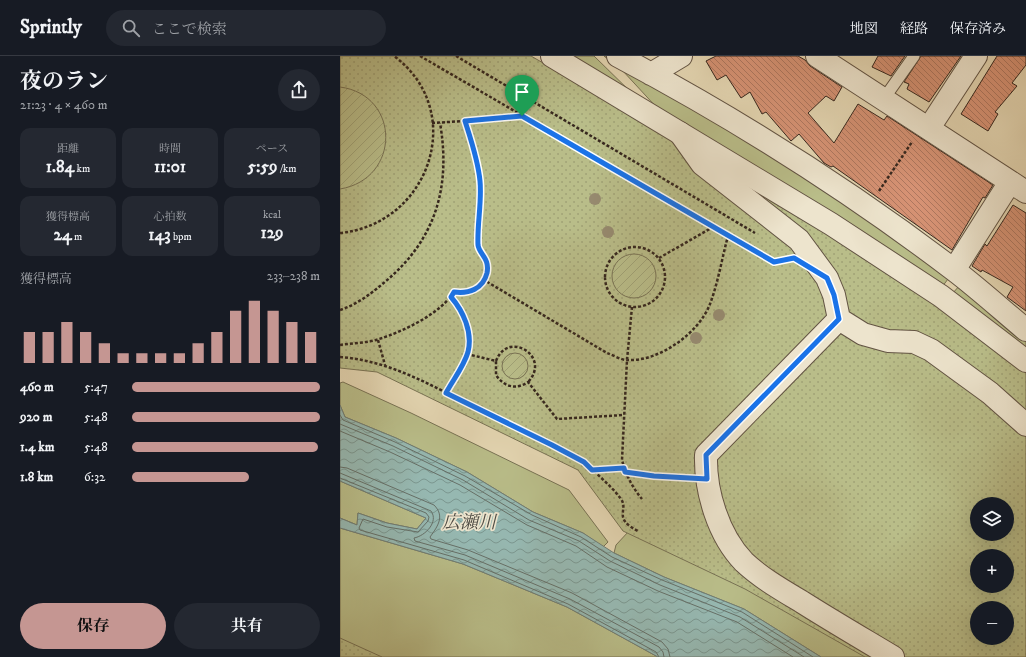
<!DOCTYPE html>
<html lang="ja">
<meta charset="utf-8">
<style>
:root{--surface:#171b24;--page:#242831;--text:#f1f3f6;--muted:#9ea1a6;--line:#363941;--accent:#c59692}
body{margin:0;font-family:"IM FELL DW Pica","Noto Serif JP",serif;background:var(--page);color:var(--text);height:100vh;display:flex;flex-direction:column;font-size:15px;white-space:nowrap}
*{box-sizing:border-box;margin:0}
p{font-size:13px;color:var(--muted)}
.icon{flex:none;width:22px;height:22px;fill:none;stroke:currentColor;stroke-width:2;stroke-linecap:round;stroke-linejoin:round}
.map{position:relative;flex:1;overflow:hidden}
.panel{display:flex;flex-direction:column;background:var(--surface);width:340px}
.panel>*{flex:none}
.buttons{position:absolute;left:630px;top:441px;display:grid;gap:8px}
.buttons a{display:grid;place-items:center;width:44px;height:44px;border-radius:50%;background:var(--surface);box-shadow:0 4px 16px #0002;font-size:20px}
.pin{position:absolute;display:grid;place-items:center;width:34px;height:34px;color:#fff;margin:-41px -17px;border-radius:50% 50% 50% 0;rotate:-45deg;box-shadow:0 0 4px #0007}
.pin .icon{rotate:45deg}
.round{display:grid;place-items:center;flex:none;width:42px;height:42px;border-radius:21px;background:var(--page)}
.overview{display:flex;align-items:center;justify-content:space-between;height:68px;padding:0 20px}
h1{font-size:22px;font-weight:700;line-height:30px}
.metrics{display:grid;grid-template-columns:repeat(3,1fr);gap:6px;height:68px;padding:4px 20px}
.metrics div{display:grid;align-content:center;border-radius:10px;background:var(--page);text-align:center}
.metrics b{font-size:17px;font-weight:700}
.metrics small{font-size:11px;font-weight:400}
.metrics p{font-size:11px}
.chart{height:112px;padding:8px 20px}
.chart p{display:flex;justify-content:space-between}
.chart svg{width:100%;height:72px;margin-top:4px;stroke:var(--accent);stroke-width:6}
.action{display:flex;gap:8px;margin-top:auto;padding:8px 20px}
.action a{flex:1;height:46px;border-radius:24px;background:var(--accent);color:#111;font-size:16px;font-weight:700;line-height:46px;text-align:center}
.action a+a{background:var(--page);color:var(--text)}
ul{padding:0 20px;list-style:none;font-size:13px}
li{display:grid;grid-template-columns:64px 48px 1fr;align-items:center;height:30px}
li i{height:10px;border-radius:5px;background:var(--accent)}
header{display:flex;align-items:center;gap:24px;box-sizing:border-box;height:56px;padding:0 20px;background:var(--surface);border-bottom:1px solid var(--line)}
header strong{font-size:19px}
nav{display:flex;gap:22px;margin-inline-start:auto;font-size:14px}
.search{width:280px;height:36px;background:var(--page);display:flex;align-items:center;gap:10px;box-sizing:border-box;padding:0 14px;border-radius:22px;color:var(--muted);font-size:15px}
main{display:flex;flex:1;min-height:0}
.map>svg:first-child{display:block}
.grass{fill:#b9bd89;stroke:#787254}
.park{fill:url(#park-dots);stroke:#787254;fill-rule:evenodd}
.garden{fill:url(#garden-furrows);stroke:#787254}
.water{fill:url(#water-waves);stroke:#707e76}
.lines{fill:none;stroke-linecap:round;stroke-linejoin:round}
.shore{stroke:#667068;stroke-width:1}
.building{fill:url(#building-back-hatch);stroke:#36271e}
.service-casing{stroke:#625343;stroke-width:13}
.minor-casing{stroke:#625343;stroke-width:24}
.tertiary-casing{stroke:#625343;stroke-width:24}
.path{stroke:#36271e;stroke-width:2.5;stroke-dasharray:3 2;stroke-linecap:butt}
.service{stroke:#ede4cd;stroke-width:11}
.minor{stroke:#ede4cd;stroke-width:22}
.tertiary{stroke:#ede4cd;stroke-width:22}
.tree{fill:#968a6f}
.route-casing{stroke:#fff;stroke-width:8}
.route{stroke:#1a73e8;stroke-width:5}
.labels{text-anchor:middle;stroke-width:3.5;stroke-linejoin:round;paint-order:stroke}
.water-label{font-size:18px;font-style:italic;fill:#4e4b43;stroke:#ede4cd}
</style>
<header>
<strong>Sprintly</strong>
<div class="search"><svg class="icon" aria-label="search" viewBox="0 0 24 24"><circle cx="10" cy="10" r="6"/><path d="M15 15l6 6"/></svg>ここで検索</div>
<nav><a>地図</a><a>経路</a><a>保存済み</a></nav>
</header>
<main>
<section class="panel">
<div class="overview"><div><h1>夜のラン</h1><p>21:23 · 4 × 460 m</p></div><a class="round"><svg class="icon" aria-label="share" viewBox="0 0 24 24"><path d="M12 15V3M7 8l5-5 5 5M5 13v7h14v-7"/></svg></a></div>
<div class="metrics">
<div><p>距離</p><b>1.84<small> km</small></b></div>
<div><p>時間</p><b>11:01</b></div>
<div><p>ペース</p><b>5:59<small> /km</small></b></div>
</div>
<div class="metrics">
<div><p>獲得標高</p><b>24<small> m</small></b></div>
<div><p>心拍数</p><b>143<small> bpm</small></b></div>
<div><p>kcal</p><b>129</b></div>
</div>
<div class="chart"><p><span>獲得標高</span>233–238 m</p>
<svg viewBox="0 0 160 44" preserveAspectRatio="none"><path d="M5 44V25M15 44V25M25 44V19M35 44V25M45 44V32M55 44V38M65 44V38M75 44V38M85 44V38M95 44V32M105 44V25M115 44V12M125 44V6M135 44V12M145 44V19M155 44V25"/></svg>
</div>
<ul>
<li><b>460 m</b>5:47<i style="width:100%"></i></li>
<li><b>920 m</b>5:48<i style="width:100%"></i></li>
<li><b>1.4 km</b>5:48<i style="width:99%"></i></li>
<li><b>1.8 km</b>6:32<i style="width:62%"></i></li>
</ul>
<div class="action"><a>保存</a><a>共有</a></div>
</section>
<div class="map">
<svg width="686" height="601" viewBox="0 0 686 601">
<defs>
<pattern id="park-dots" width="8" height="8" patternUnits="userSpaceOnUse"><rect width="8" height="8" fill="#b9bd89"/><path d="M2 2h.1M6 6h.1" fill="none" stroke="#a0a276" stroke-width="1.8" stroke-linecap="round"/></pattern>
<pattern id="garden-furrows" width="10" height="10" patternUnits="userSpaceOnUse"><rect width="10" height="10" fill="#b9bd89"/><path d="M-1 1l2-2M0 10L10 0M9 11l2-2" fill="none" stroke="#a0a276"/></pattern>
<pattern id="water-waves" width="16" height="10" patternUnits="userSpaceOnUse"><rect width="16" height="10" fill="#96b8b1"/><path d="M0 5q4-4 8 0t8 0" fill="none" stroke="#7b968f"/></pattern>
<pattern id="building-back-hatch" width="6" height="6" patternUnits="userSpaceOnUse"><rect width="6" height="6" fill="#d69274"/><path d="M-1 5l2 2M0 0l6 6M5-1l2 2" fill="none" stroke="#ae775f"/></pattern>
</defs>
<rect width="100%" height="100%" fill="#e4d6b2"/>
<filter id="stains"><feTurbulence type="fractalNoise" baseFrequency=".005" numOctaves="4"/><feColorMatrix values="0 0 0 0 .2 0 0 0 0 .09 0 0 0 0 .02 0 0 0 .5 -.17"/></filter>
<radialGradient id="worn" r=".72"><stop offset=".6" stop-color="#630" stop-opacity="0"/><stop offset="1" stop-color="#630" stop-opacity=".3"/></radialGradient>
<path class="grass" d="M224,0H254L301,46Z
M264,0L370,59L611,219L602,231L319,54L282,14Z
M621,228L686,279V297L611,239Z
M3,326L71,357L229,434L268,486L263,491L243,477L193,456L127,416L56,382L5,361L0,349V327Z
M278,417L540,601H481L404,553L324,521L274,497L276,489L289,475Z
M0,425L86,462L77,473L47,467L18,457L17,469L0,462Z
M0,472L123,508L227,551L318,601H0Z"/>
<path class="park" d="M0,0H191L333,82L603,251L686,317V601H525L405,533L283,475L238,414L37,316L0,312ZM637,448H667V478H637ZM637,500H667V530H637ZM637,552H667V582H637Z
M0,582L42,601H0Z"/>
<path class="garden" d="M0,31C61,39 61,123 0,133Z
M272 220a22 22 0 1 1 44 0a22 22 0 1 1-44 0Z
M162 310a13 13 0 1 1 26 0a13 13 0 1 1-26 0Z"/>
<path class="water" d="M0,349L5,361L56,382L127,416L193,456L243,477L274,497L324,521L404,553L481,601H318L227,551L123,508L0,472V462L17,469L18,457L47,467L77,473L86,462L0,425Z"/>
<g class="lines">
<path class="shore" d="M0,359L3,364L55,386L125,420L192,459L241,481L272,501L322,524L402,556L473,601
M0,368L53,390L123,424L189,464L239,485L270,505L320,529L400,561L464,601
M0,375L50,396L120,429L187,469L236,490L267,511L318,535L397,566L453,601
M0,411L7,412L94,449C105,460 98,470 90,481L91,483L128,494L232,537L322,586L328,593L330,601
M0,417L91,455C99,466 85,480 74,482L75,485L125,499L230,543L319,591L323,596L324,601
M0,422L86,457L89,461L88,465L78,476L47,471L23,463L19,472L20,474L124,504L228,548L316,596L319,601"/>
</g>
<path class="building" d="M376,0H458L465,4L470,10L502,31L494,45L486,40L468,57L494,87L518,48L544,64L547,60L653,129L645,142L643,141L612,194L493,110L491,111L484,107L459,78L451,85L426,56L422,58L410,36L401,42L386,19L377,24L366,5Z
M538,0H565L551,20L532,11Z
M581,0H621L589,46L567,33L569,28L564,26Z
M657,0H686V9L672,27L677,30L655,56L658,58L648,75L621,58Z
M673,149L686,157V255L667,241L673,231L642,214L641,216L632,210L645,188L647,190Z"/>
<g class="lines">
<g class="service-casing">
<path id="service" d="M543,44L574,0"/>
</g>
<g class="minor-casing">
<path id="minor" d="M278,0C395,62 509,134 614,214C639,233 662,254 686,274
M477,0L686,136
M311,18L341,0
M589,72L636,0
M340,77L362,108L459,184L487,222L494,239L499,263
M614,214L670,126
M553,601C523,583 492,565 462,546C442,534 421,522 404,506C378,479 365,435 366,399L499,263L523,278L548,285L574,286L591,294L650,337L686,369"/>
</g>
<g class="tertiary-casing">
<path id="tertiary" d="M212,0L491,168L601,240L686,305"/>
</g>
<path class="path" d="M80,0L434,206L447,203
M116,0L415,177
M182,60L125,65L136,102L140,124L138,191L146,202L148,209L144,224L267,297C273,299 281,304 287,304C319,306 359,277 370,248C378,227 382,202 388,180
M92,67L125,65
M539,135L572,86
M0,177C90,168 128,55 54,0
M265 221a30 30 0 1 1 60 0a30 30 0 1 1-60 0Z
M319,202L373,171
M292,251L287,304L282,404C286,419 292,431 302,443
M0,254C18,248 32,237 46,225C96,183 111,130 100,67
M38,284L45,309
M0,289C13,287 27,287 39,283C64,275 100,258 114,236C127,238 136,235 144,224
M127,298L156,305V319C164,331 176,334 188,326L217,363L284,359
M0,301C57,305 108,339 158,364C189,379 226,391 252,413
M156,305C168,273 212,301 188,326
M106,337C113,324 124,310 128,296C133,276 123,255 111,241
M284,412L252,413C262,423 273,432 281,443C289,454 272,462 298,475
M286,416L348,422"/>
<use href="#service" class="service"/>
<use href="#minor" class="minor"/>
<use href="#tertiary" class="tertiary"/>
</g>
<g class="tree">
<circle cx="255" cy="143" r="6"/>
<circle cx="268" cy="176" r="6"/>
<circle cx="379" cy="259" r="6"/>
<circle cx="356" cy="282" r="6"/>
</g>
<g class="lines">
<g class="route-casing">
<path id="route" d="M182,60L434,206L454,202L487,222L494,239L499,263L366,399L367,423L314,420L285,416L284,412L252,414L244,406L212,389L106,337C113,324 124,310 128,296C133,276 123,255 111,241L114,236C129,238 143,233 147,217C150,202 139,198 138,189C137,168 142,146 140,125C138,104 131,84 125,65Z"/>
</g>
<use href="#route" class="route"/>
</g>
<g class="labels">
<g class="water-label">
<text x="129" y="472">広瀬川</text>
</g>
</g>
<rect width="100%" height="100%" filter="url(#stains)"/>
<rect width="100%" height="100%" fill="url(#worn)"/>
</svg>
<div class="buttons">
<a><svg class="icon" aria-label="layers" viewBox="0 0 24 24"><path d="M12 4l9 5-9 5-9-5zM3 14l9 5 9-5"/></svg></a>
<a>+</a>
<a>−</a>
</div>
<div class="pin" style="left:182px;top:60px;background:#1e9e55"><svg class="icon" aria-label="arrive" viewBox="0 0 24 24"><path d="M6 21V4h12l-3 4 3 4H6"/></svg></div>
</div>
</main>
